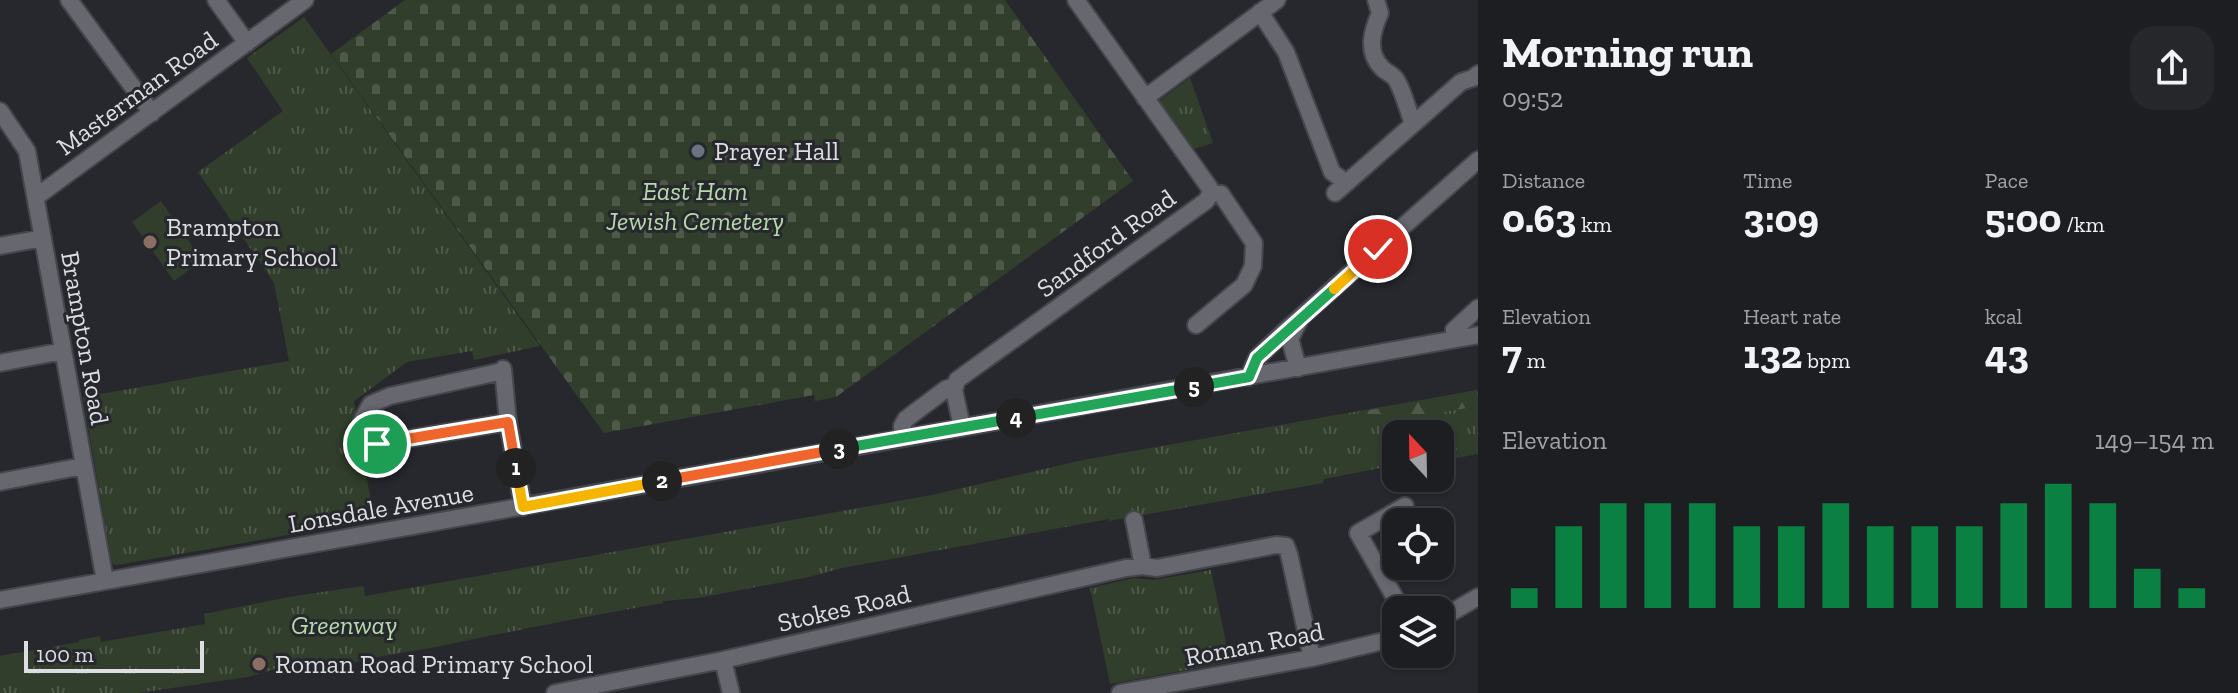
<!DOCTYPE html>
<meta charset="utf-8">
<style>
:root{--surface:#1d1e22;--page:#25272a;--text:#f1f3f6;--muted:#a0a2a5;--line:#3b3c40;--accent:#0b8043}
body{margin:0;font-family:"Zilla Slab",serif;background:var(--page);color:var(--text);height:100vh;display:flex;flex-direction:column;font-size:30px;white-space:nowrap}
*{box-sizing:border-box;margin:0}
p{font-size:26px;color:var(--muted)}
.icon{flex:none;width:44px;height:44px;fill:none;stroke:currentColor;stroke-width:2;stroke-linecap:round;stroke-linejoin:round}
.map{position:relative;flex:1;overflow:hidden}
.panel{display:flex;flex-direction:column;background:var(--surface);width:760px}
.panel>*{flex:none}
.needle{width:52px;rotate:338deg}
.tools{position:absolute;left:1382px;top:420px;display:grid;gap:16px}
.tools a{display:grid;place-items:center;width:72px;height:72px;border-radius:16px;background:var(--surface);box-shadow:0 2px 6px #0004,0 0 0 2px var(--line);font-size:40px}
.scale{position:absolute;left:24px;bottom:20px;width:180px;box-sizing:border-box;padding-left:8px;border:4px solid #dddee2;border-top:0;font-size:22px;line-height:28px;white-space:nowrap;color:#dddee2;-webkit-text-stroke:6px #27282e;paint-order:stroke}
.pin{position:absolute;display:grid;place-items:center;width:68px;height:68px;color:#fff;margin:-34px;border:4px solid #fff;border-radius:50%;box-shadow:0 2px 8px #0007}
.km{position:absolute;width:40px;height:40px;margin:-20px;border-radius:50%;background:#222;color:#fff;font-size:22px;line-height:40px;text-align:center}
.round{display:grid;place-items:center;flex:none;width:84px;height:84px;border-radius:24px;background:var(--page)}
.head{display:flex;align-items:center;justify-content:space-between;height:136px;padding:0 24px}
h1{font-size:44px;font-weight:800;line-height:60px}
.stats{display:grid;grid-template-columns:repeat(3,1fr);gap:12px;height:136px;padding:8px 24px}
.stats div{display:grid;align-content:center}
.stats b{font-size:40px;font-weight:800}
.stats small{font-size:22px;font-weight:400}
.stats p{font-size:22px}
.chart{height:224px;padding:16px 24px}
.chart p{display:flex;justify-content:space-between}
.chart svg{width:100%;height:144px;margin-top:8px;stroke:var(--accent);stroke-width:6}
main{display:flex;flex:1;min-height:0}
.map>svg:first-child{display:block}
.grass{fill:url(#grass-tufts)}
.forest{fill:url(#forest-firs)}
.cemetery{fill:url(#cemetery-stones)}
.pitch{fill:#303e2b}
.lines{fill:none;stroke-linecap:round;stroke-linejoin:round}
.minor-casing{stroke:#45464c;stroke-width:20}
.minor{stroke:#66676f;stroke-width:16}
.split-1-casing{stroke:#fff;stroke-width:16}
.split-2-casing{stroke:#fff;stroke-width:16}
.split-3-casing{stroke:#fff;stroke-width:16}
.split-4-casing{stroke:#fff;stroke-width:16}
.split-5-casing{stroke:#fff;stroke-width:16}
.split-6-casing{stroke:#fff;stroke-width:16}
.split-7-casing{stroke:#fff;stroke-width:16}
.split-1{stroke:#f0652b;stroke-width:10}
.split-2{stroke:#f5b400;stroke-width:10}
.split-3{stroke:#f0652b;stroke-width:10}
.split-4{stroke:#22a559;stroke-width:10}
.split-5{stroke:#22a559;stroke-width:10}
.split-6{stroke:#22a559;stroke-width:10}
.split-7{stroke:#f5b400;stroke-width:10}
.worship-dot{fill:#6b7280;stroke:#27282e;stroke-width:3}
.education-dot{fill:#8d6e63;stroke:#27282e;stroke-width:3}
.labels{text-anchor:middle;stroke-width:6;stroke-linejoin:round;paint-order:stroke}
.street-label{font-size:26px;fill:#dddee2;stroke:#27282e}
.poi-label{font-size:26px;fill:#dddee2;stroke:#27282e;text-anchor:start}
.park-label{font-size:26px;font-style:italic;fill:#b5daa8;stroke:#27282e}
</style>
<main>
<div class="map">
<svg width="1478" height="693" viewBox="0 0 1478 693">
<defs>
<pattern id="grass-tufts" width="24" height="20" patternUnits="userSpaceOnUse" patternTransform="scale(2)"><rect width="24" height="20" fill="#303e2b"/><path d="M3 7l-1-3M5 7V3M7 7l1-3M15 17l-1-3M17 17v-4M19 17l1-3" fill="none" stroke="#4e5949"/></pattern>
<pattern id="forest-firs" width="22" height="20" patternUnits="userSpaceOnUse" patternTransform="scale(2)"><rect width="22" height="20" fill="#303e2b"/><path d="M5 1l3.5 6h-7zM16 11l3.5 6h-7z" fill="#4e5949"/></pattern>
<pattern id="cemetery-stones" width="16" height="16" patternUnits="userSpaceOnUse" patternTransform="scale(2)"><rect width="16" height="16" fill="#303e2b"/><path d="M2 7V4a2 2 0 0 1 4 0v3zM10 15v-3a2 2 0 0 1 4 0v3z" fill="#4e5949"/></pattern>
</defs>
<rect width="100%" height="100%" fill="#27282e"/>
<path class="grass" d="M304,17L540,346L474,360L472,351L407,362L354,401L374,520L117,565L112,564L83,397L289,361L274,283L198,172L283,111L247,58Z
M1190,78L1213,143L1194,149L1159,101Z
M1478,390V454L1440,461V434H1396V465L1324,479L1323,483L1109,521V519L842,568L809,577L698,598L663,601V603C588,616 513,631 440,646C406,653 371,656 338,667L334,659L279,668L248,677L138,693H0V656L79,642V640L100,636L101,642L205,624L204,614L289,597L363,586L365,596L932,495L1083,460Z
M1211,570L1230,662L1110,684L1090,588L1134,578L1154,580Z"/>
<path class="forest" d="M1478,390V406L1360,427L1358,412Z"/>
<path class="cemetery" d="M405,0H1005L1133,181L836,397L815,401L814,395L604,433L331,54Z"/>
<path class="pitch" d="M161,201L202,260L174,281L132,222Z"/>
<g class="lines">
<g class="minor-casing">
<path id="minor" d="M69,0L152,113
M216,0L247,43
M1376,0L1380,13C1372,31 1366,52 1382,68C1387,73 1394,75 1397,81C1404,94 1408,110 1413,124
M1260,12L1286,52L1332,172L1346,183
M1145,98L1277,0
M0,111L27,151L105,581
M1335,193L1461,82L1473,78L1478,74
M36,197L305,0
M0,246L43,238
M1196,325L1244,285L1253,266L1254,243L1221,194L1211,193
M1455,339L1454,330L1478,308
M0,363L63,351
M1298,368L1290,339L1298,323
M503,369L508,422L523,507
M503,371L390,396L371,404L362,420L368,438L377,444L508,422
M1249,377L1257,358L1283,333L1478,160
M962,427L954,390L957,380L1206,201L1211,193L1209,187L1076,0
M903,437L902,426L906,419L946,389L954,386
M0,482L83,466
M1134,520L1143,566
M0,600L1478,335
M1402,610L1358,533L1405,506
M1440,619L1478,597
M723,660L731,693
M555,693L723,660L1126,568L1143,566L1157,568L1276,545L1286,546L1289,554L1312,658
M1120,693L1312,658L1396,638"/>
</g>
<use href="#minor" class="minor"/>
</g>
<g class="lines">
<g class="split-1-casing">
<path id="split-1" d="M377,444L508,422L516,468"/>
</g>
<g class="split-2-casing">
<path id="split-2" d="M516,468L523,507L662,481"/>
</g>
<g class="split-3-casing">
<path id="split-3" d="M662,481L839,449"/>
</g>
<g class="split-4-casing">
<path id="split-4" d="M839,449L1016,418"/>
</g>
<g class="split-5-casing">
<path id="split-5" d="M1016,418L1194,387"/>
</g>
<g class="split-6-casing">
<path id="split-6" d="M1194,387L1249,377L1257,358L1334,289"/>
</g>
<g class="split-7-casing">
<path id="split-7" d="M1334,289L1378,249"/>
</g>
<use href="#split-1" class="split-1"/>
<use href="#split-2" class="split-2"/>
<use href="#split-3" class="split-3"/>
<use href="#split-4" class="split-4"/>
<use href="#split-5" class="split-5"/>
<use href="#split-6" class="split-6"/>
<use href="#split-7" class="split-7"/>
</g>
<circle class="worship-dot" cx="698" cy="151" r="8"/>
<g class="education-dot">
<circle cx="150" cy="242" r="8"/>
<circle cx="259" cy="664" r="8"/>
</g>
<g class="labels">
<g class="street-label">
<text transform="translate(137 93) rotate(-36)" y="9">Masterman Road</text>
<text transform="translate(1106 243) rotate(-36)" y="9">Sandford Road</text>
<text transform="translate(85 338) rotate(80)" y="9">Brampton Road</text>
<text transform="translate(381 508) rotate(-10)" y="9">Lonsdale Avenue</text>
<text transform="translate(844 608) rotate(-13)" y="9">Stokes Road</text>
<text transform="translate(1254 644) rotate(-11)" y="9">Roman Road</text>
</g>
<g class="poi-label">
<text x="714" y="160">Prayer Hall</text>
<text x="166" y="236">Brampton<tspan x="166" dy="30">Primary School</tspan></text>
<text x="275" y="673">Roman Road Primary School</text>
</g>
<g class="park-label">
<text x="695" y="200">East Ham<tspan x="695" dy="30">Jewish Cemetery</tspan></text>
<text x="344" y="634">Greenway</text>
</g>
</g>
</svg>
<div class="tools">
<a><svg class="needle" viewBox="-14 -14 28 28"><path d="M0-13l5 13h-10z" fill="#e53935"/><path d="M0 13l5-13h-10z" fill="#a0a2a5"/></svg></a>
<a><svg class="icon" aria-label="locate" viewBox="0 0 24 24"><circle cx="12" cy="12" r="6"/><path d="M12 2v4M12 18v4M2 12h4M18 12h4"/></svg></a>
<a><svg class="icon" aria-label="layers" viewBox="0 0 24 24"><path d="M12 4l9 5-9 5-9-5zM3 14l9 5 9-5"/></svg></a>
</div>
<div class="scale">100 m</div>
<div class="pin" style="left:377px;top:444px;background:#1e9e55"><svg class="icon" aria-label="arrive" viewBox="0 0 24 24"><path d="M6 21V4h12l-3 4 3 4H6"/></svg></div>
<div class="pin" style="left:1378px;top:249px;background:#d93025"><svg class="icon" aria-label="check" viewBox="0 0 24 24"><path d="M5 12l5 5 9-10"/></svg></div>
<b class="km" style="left:516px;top:468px">1</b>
<b class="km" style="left:662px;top:481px">2</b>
<b class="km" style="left:839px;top:449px">3</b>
<b class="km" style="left:1016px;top:418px">4</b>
<b class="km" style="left:1194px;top:387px">5</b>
</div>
<section class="panel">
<div class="head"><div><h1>Morning run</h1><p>09:52</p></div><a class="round"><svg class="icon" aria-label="share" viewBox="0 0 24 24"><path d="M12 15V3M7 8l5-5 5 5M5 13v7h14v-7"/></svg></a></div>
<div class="stats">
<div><p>Distance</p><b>0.63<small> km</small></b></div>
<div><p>Time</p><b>3:09</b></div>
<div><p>Pace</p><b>5:00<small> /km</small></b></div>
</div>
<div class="stats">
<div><p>Elevation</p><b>7<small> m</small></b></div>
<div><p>Heart rate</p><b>132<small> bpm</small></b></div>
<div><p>kcal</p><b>43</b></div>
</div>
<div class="chart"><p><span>Elevation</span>149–154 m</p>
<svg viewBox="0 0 160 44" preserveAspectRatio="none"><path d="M5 44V38M15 44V19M25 44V12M35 44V12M45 44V12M55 44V19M65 44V19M75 44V12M85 44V19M95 44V19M105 44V19M115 44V12M125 44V6M135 44V12M145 44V32M155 44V38"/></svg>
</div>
</section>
</main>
